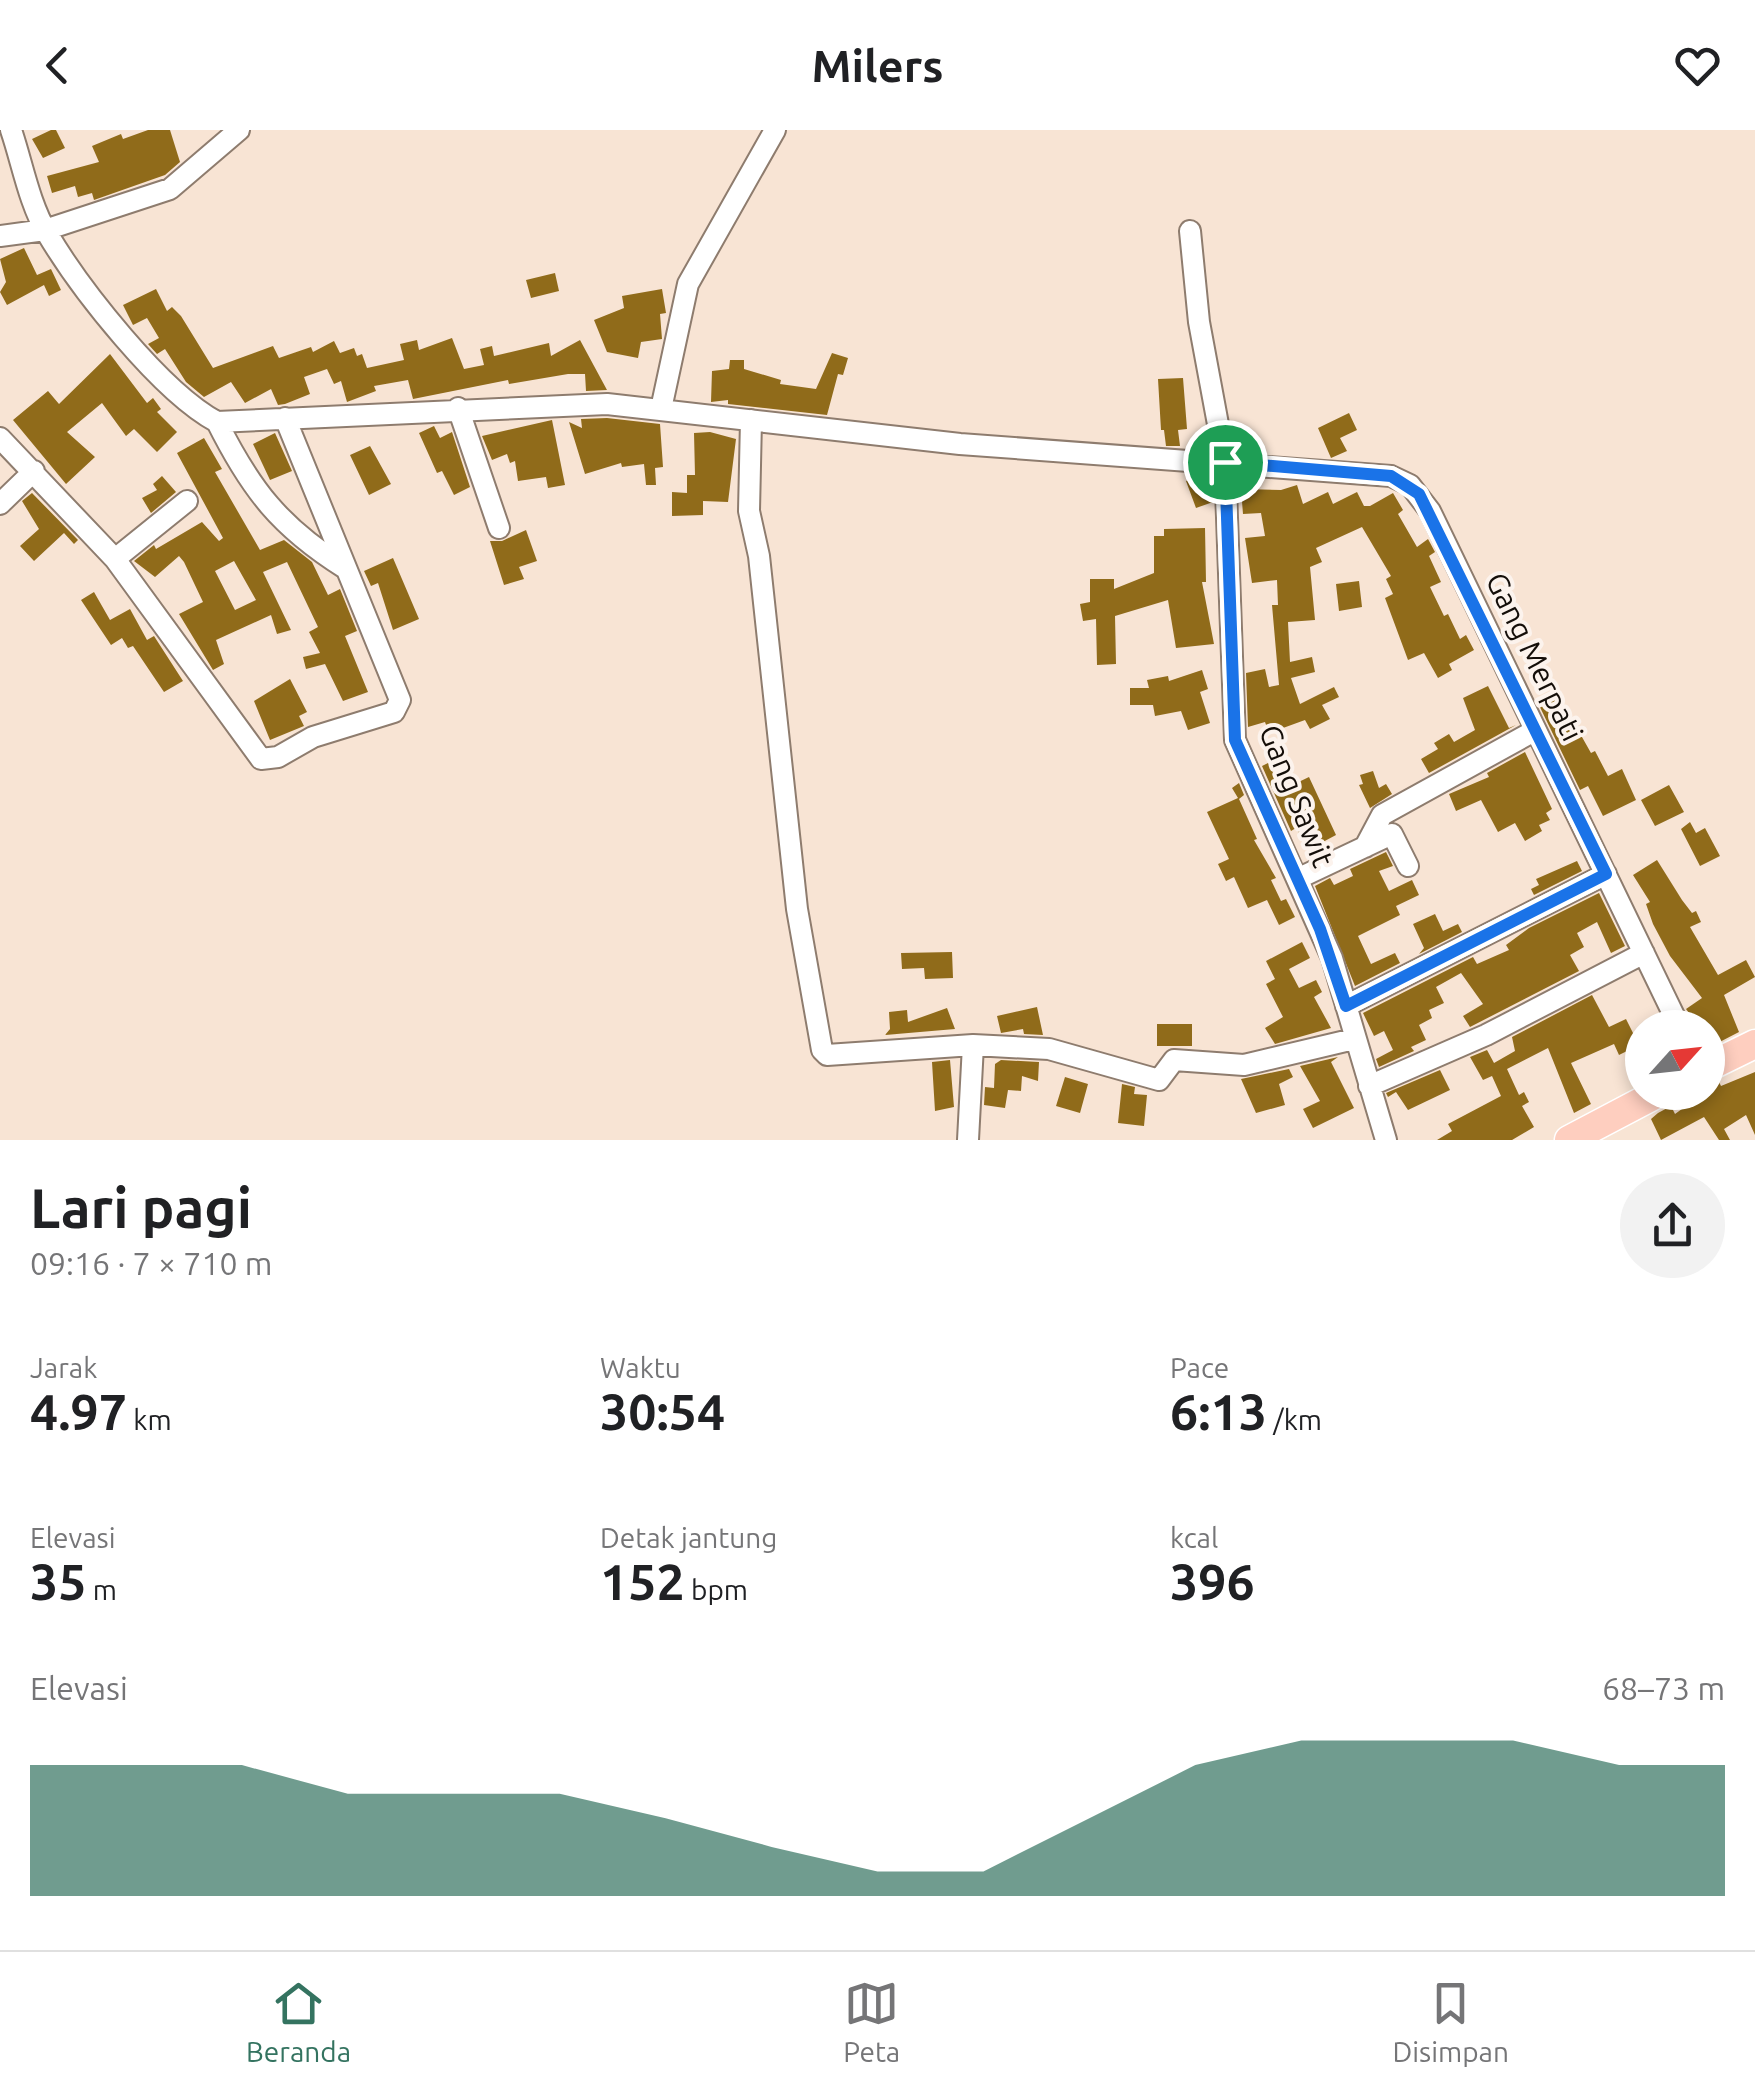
<!DOCTYPE html>
<html lang="id">
<meta charset="utf-8">
<style>
:root{--surface:#fff;--page:#f2f2f2;--text:#202124;--muted:#757577;--line:#e0e0e0;--accent:#347360}
body{margin:0;font-family:Ubuntu,sans-serif;background:var(--page);color:var(--text);height:100vh;display:flex;flex-direction:column;font-size:38px;white-space:nowrap}
*{box-sizing:border-box;margin:0}
p{font-size:32px;color:var(--muted)}
.icon{flex:none;width:55px;height:55px;fill:none;stroke:currentColor;stroke-width:2;stroke-linecap:round;stroke-linejoin:round}
.map{position:relative;height:1010px;overflow:hidden}
.panel{display:flex;flex-direction:column;background:var(--surface);flex:1}
.panel>*{flex:none}
.needle{width:65px;rotate:63deg}
.tools{position:absolute;left:1625px;top:880px;display:grid;gap:20px}
.tools a{display:grid;place-items:center;width:100px;height:100px;border-radius:50%;background:var(--surface);box-shadow:0 5px 15px #0003;font-size:50px}
.pin{position:absolute;display:grid;place-items:center;width:85px;height:85px;color:#fff;margin:-42px;border:5px solid #fff;border-radius:50%;box-shadow:0 2px 10px #0007}
.round{display:grid;place-items:center;flex:none;width:105px;height:105px;border-radius:52px;background:var(--page)}
.summary{display:flex;align-items:center;justify-content:space-between;height:170px;padding:0 30px}
h1{font-size:55px;font-weight:700;line-height:75px}
.stats{display:grid;grid-template-columns:repeat(3,1fr);gap:15px;height:170px;padding:10px 30px}
.stats div{display:grid;align-content:center}
.stats b{font-size:50px;font-weight:700}
.stats small{font-size:28px;font-weight:400}
.stats p{font-size:28px}
.chart{height:280px;padding:20px 30px}
.chart p{display:flex;justify-content:space-between}
.chart svg{width:100%;height:180px;margin-top:10px;fill:var(--accent);opacity:.7}
header{display:flex;justify-content:space-between;align-items:center;height:130px;padding:0 30px;background:var(--surface);font-size:45px;font-weight:700}
.tab-bar{display:flex;justify-content:space-around;align-items:center;height:140px;border-top:2px solid var(--line);background:var(--surface);font-size:28px;color:var(--muted)}
.tab-bar a{display:grid;justify-items:center;gap:5px}
.tab-bar .current{color:var(--accent)}
.map>svg:first-child{display:block}
.building{fill:#906b1a;fill-rule:evenodd}
.lines{fill:none;stroke-linecap:round;stroke-linejoin:round}
.minor-casing{stroke:#8e7c6e;stroke-width:24}
.major-casing{stroke:#fff;stroke-width:31}
.minor{stroke:#fff;stroke-width:20}
.major{stroke:#fecebf;stroke-width:28}
.route-casing{stroke:#fff;stroke-width:20}
.route{stroke:#1a73e8;stroke-width:12}
.labels{text-anchor:middle;stroke-width:8;stroke-linejoin:round;paint-order:stroke}
.street-label{font-size:30px;fill:#140e09;stroke:#fcf3ed}
</style>
<header><svg class="icon" aria-label="back" viewBox="0 0 24 24"><path d="M15 5l-7 7 7 7"/></svg>Milers<svg class="icon" aria-label="heart" viewBox="0 0 24 24"><path d="M12 20l-8-8c-3-5 5-10 8-4 3-6 11-1 8 4z"/></svg></header>
<div class="map">
<svg width="1755" height="1010" viewBox="0 0 1755 1010">
<rect width="100%" height="100%" fill="#f8e4d4"/>
<path class="building" d="M51,0H56L65,18L43,28L32,9Z
M148,0H170L180,32L165,45L94,70L92,63L78,67L75,56L52,63L47,46L99,32L92,16L121,4L123,9Z
M24,118L37,145L51,139L61,160L49,166L44,155L7,175L0,162L6,152L0,129Z
M555,143L559,161L531,168L526,150Z
M156,159L167,181L172,177L181,186L213,238L273,216L279,228L311,217L313,222L334,211L340,223L354,218L357,226L362,224L367,238L404,230L400,214L417,210L419,220L452,208L464,239L484,235L480,219L492,216L494,226L549,213L551,226L580,210L607,260L586,261L585,244H568L509,254L508,250L413,269L408,250L374,256L376,261L347,272L341,251L334,254L327,239L304,247L310,264L285,274L278,275L271,259L245,273L231,252L204,267L186,252L165,219L157,224L148,214L159,208L147,188L133,195L123,175Z
M662,159L666,183L660,184L662,209L641,212L638,228L607,222L594,190L624,178L622,166Z
M832,223L848,228L843,245L838,244L827,285L728,274V270L711,272L712,241L729,239L730,230H744V239L781,250L780,254L816,259Z
M110,224L147,273L153,268L161,279L157,282L177,302L157,322L134,299L126,306L102,273L67,302L95,327L66,354L13,290L48,261L59,274Z
M1183,248L1187,299L1178,300L1180,316H1166L1164,300H1161L1158,249Z
M1349,283L1357,300L1340,308L1347,321L1331,328L1318,298Z
M607,288L660,294L663,337L655,338L656,355H646L644,334L622,337L621,333L585,344L569,292L582,298L581,289Z
M552,290L565,355L548,358L546,347L518,351L515,331L510,333L507,324L492,330L482,306Z
M434,296L440,308L452,302L470,357L454,365L442,341L437,343L419,303Z
M710,302L736,309L728,372L703,371V385L672,386V362L687,363V345H695L694,303Z
M275,303L292,341L270,350L253,314Z
M204,308L222,339L215,342L260,420L284,410L312,432L328,465L340,459L357,501L345,506L368,562L343,571L325,534L306,539L303,527L320,523L309,502L318,497L287,432L263,442L291,500L277,504L271,485L216,510L224,534L213,540L179,484L203,472L184,432L179,426L155,447L134,431L154,415L156,419L202,392L219,411L223,408L177,323ZM234,431L256,470L235,480L215,441Z
M370,316L391,354L369,365L350,325Z
M162,346L176,362L151,383L142,368L157,360L153,354Z
M1202,346H1210L1213,372L1196,378L1186,351Z
M1297,355L1303,374L1328,362L1333,374L1357,362L1364,376H1370L1393,363L1403,380L1398,384L1417,417L1428,409L1435,422L1429,426L1441,452L1430,457L1444,486L1448,484L1460,509L1466,505L1474,520L1449,534L1452,540L1438,548L1424,523L1408,530L1385,468L1393,464L1386,449L1391,446L1362,397L1316,418L1322,432L1310,437L1315,490L1288,492L1290,532L1312,527L1315,542L1291,548L1300,574L1334,557L1339,567L1322,575L1330,589L1310,599L1305,590L1269,603L1265,592L1248,597L1246,543L1265,539L1269,557L1279,555L1272,475H1278L1277,450L1252,453L1245,408L1265,406L1261,383L1243,384L1241,359L1281,360Z
M32,363L78,410L74,414L64,403L34,431L20,416L39,399L22,371Z
M1205,398L1206,452H1202L1214,514L1176,518L1168,470L1115,486L1116,534L1097,535L1096,489L1083,491L1080,474L1090,472V449H1114V459L1154,443V406H1164V399Z
M526,400L537,431L519,437L524,449L504,455L490,411H502Z
M393,428L419,489L393,500L378,453L371,456L364,441Z
M1359,451L1362,477L1339,481L1336,454Z
M94,462L110,490L130,479L147,510L154,506L183,551L164,562L133,516L128,518L122,508L111,515L81,470Z
M1202,540L1208,559L1200,562L1210,593L1188,600L1181,581L1155,586L1153,575H1130V558H1149L1147,550L1168,546L1169,551Z
M290,549L307,582L299,586L304,596L270,610L254,571Z
M1488,556L1509,598L1516,595L1429,643L1421,629L1438,619L1434,613L1449,604L1454,612L1475,600L1463,568Z
M1556,561L1591,623L1595,621L1608,646L1622,639L1636,670L1603,686L1588,656L1580,660L1537,571Z
M1525,622L1552,679L1546,683L1550,690L1539,695L1542,701L1525,711L1515,693L1498,702L1481,670L1456,681L1449,664L1489,647L1487,643Z
M1268,633L1282,660L1309,647L1336,705L1321,713L1318,707L1305,714L1296,698L1291,701L1262,636Z
M1373,641L1379,658L1386,654L1392,664L1370,678L1359,655L1363,654L1360,645Z
M1239,653L1244,665L1239,669L1257,709L1254,710L1276,748L1271,750L1281,771L1286,769L1295,787L1279,795L1267,770L1248,778L1234,747L1226,751L1218,734L1229,729L1207,682L1238,668L1232,658Z
M1669,655L1684,682L1655,696L1641,670Z
M1690,692L1696,703L1705,698L1720,726L1700,736L1681,699Z
M1386,722L1393,736L1379,741L1389,761L1412,750L1419,765L1396,776L1400,785L1358,806L1371,834L1395,823L1400,833L1355,856L1315,756L1330,748L1334,755L1353,746L1350,739Z
M1657,730L1682,770L1692,783L1696,781L1701,792L1690,797L1718,845L1746,830L1755,847L1724,865L1739,902L1708,918V898H1700L1686,879L1702,868L1670,826L1653,794L1646,774L1650,772L1633,745Z
M1577,731L1582,741L1534,765L1531,759L1539,755L1536,749Z
M1599,763L1625,816L1611,823L1597,792L1577,803L1584,817L1570,825L1579,841L1470,897L1463,886L1483,874L1461,843L1436,857L1444,873L1429,880L1432,888L1419,895L1426,910L1411,917L1414,921L1379,937L1376,929L1393,920L1384,901L1374,906L1363,883L1473,827L1477,834L1509,820L1506,815L1529,798Z
M1435,784L1443,801L1458,794L1462,802L1419,824L1424,818L1413,794Z
M1302,812L1310,828L1289,839L1299,858L1316,850L1322,862L1314,867L1331,898L1275,914L1265,898L1283,887L1266,854L1275,849L1266,831Z
M952,822L953,848L925,849L924,838L902,839L901,823Z
M1592,865L1609,897L1626,889L1639,915L1619,925L1614,914L1571,933L1591,974L1574,983L1548,918L1507,939L1519,965L1524,962L1529,972L1522,976L1534,997L1512,1010H1437L1452,1001L1448,994L1501,966L1492,946L1483,950L1470,927L1487,920L1494,933L1515,921L1512,907Z
M1037,877L1043,905L1024,904L1023,899L1001,903L997,886Z
M947,878L955,899L885,905L890,899L889,882L907,880L908,892Z
M1157,894H1192V916H1157Z
M1338,927L1331,932L1354,978L1313,998L1303,979L1320,971L1300,936Z
M950,930L954,977L935,981L932,932Z
M1001,930L1039,932L1038,951L1022,946L1021,961L1008,960L1005,978L984,975L985,957L994,958L995,934Z
M1289,939L1293,947L1279,954L1285,975L1256,983L1241,949Z
M1440,940L1450,960L1408,980L1396,962L1388,967L1386,963Z
M1755,942V1005L1746,985L1724,999L1730,1010H1719L1704,987L1661,1010L1651,989L1658,983L1671,976L1675,984L1719,952L1721,956Z
M1065,947L1088,954L1080,983L1056,976Z
M1122,954L1135,957L1134,964L1147,965L1144,996L1118,993Z"/>
<g class="lines">
<g class="minor-casing">
<path id="minor" d="M11,0C22,32 29,73 47,103C80,159 161,262 217,292L607,274L960,314L1391,346L1410,355L1430,381L1680,898
M1190,101L1199,192L1225,332L1235,610L1332,828L1386,1010
M0,106L45,100L170,59L239,0
M458,278L499,398
M661,279L688,154L775,0
M751,290L749,381L759,426L797,779L822,920L827,925L973,915L1049,919L1159,950L1174,930L1244,935L1354,909
M217,292C251,360 280,397 345,438
M0,308L115,429L261,629L278,627L313,607L394,582L400,570L285,288
M0,374L34,341
M115,429L187,371
M1365,717L1382,685L1536,600
M1297,749L1392,704L1408,736
M1346,876L1606,744
M1369,956L1486,905L1644,823
M968,1010L973,915"/>
</g>
<g class="major-casing">
<path id="major" d="M1708,937L1755,914
M1569,1010L1660,962"/>
</g>
<use href="#minor" class="minor"/>
<use href="#major" class="major"/>
</g>
<g class="lines">
<g class="route-casing">
<path id="route" d="M1225,332L1391,346L1419,364L1606,744L1346,876L1320,799L1235,610Z"/>
</g>
<use href="#route" class="route"/>
</g>
<g class="labels">
<g class="street-label">
<text transform="translate(1534 527) rotate(64)" y="10">Gang Merpati</text>
<text transform="translate(1296 666) rotate(68)" y="10">Gang Sawit</text>
</g>
</g>
</svg>
<div class="tools">
<a><svg class="needle" viewBox="-14 -14 28 28"><path d="M0-13l5 13h-10z" fill="#e53935"/><path d="M0 13l5-13h-10z" fill="#757577"/></svg></a>
</div>
<div class="pin" style="left:1225px;top:332px;background:#1e9e55"><svg class="icon" aria-label="arrive" viewBox="0 0 24 24"><path d="M6 21V4h12l-3 4 3 4H6"/></svg></div>
</div>
<section class="panel">
<div class="summary"><div><h1>Lari pagi</h1><p>09:16 · 7 × 710 m</p></div><a class="round"><svg class="icon" aria-label="share" viewBox="0 0 24 24"><path d="M12 15V3M7 8l5-5 5 5M5 13v7h14v-7"/></svg></a></div>
<div class="stats">
<div><p>Jarak</p><b>4.97<small> km</small></b></div>
<div><p>Waktu</p><b>30:54</b></div>
<div><p>Pace</p><b>6:13<small> /km</small></b></div>
</div>
<div class="stats">
<div><p>Elevasi</p><b>35<small> m</small></b></div>
<div><p>Detak jantung</p><b>152<small> bpm</small></b></div>
<div><p>kcal</p><b>396</b></div>
</div>
<div class="chart"><p><span>Elevasi</span>68–73 m</p>
<svg viewBox="0 0 160 44" preserveAspectRatio="none"><path d="M0 44V12L10 12L20 12L30 19L40 19L50 19L60 25L70 32L80 38L90 38L100 25L110 12L120 6L130 6L140 6L150 12L160 12V44z"/></svg>
</div>
</section>
<nav class="tab-bar">
<a class="current"><svg class="icon" aria-label="home" viewBox="0 0 24 24"><path d="M3 11l9-7 9 7M6 9v11h12V9"/></svg>Beranda</a>
<a><svg class="icon" aria-label="map" viewBox="0 0 24 24"><path d="M3 6l6-2 6 2 6-2v14l-6 2-6-2-6 2zM9 4v14M15 6v14"/></svg>Peta</a>
<a><svg class="icon" aria-label="saved" viewBox="0 0 24 24"><path d="M7 4h10v16l-5-4-5 4z"/></svg>Disimpan</a>
</nav>
